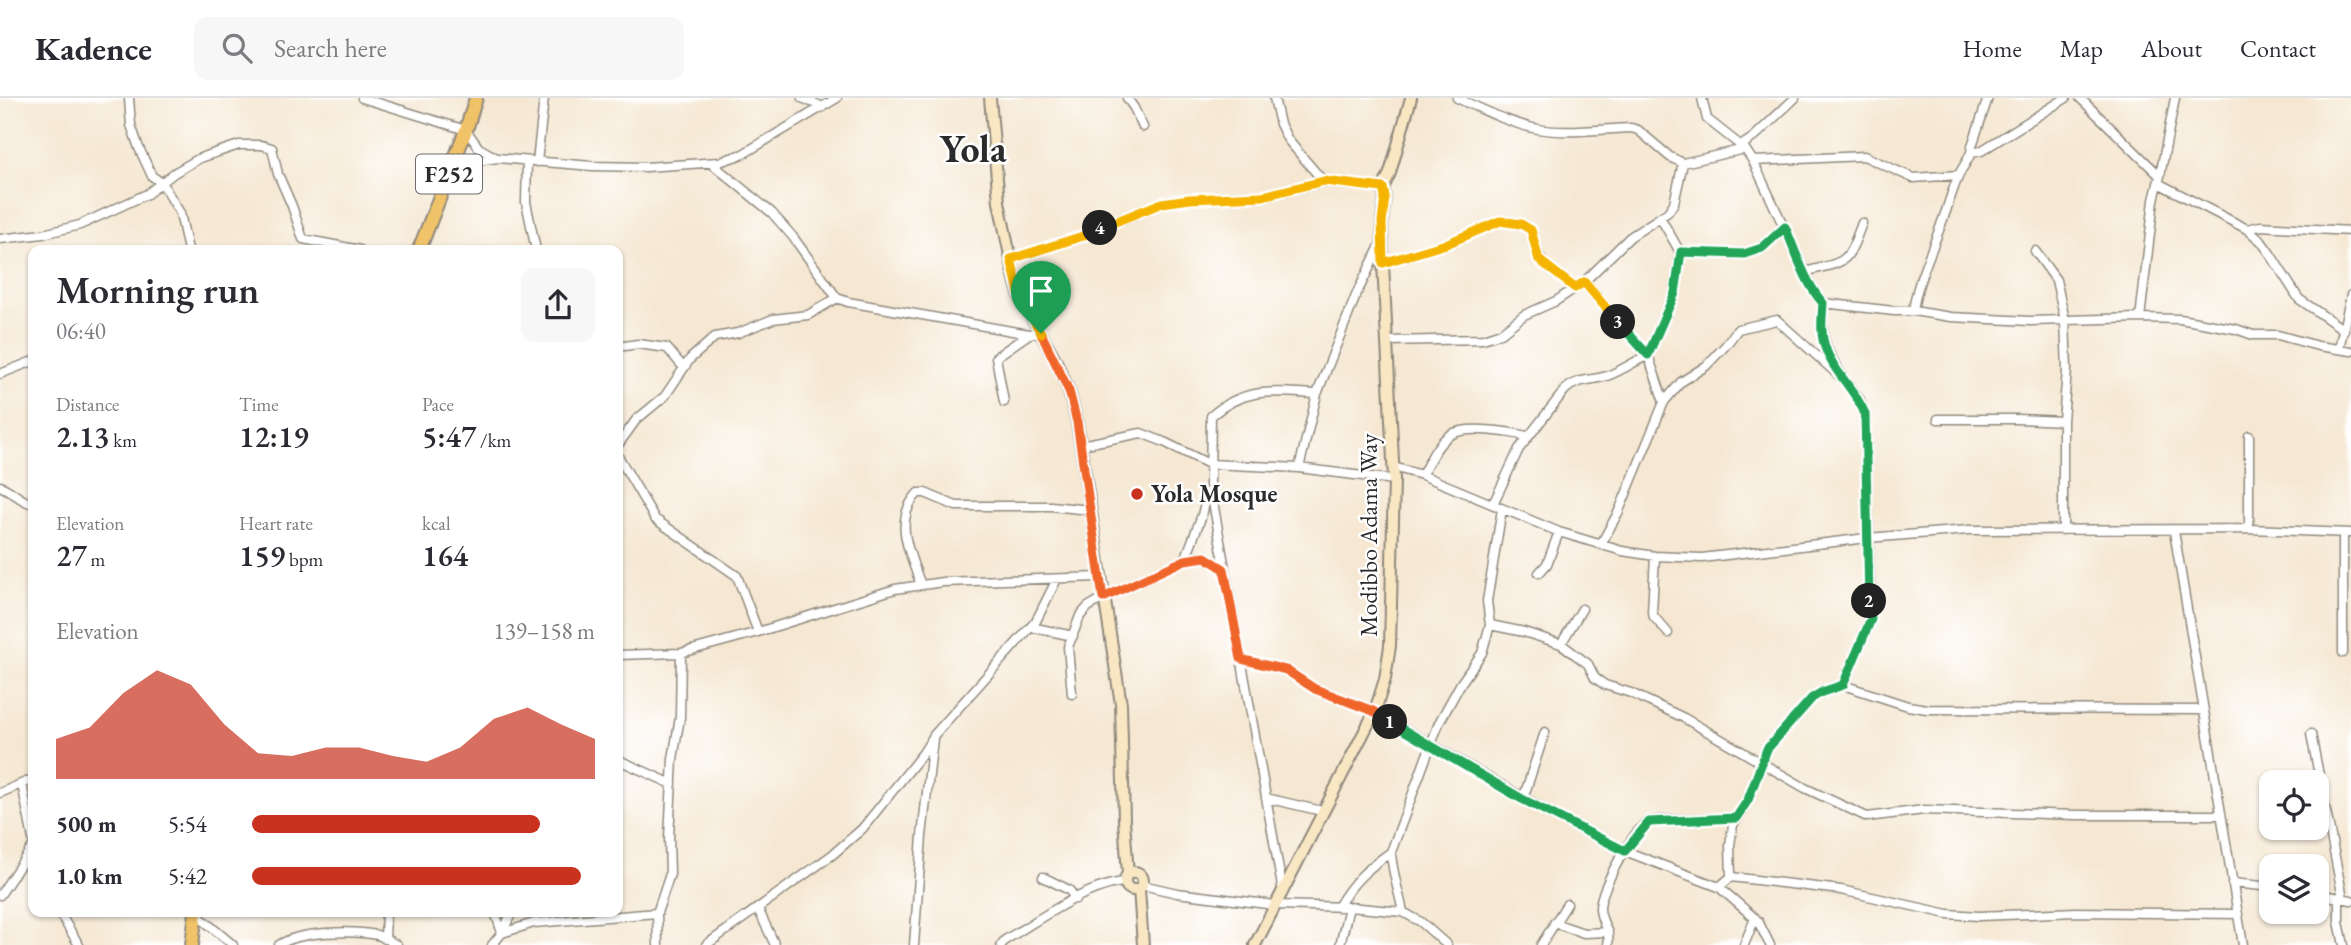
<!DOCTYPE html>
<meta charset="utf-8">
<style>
:root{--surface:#fff;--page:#f7f7f7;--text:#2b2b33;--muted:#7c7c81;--line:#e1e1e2;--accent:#c8321e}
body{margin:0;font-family:"EB Garamond",serif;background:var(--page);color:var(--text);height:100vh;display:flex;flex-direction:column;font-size:26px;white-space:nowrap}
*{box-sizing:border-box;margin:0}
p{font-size:23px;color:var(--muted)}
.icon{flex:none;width:38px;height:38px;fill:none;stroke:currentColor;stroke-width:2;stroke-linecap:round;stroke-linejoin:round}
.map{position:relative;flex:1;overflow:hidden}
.details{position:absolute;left:28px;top:147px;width:595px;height:672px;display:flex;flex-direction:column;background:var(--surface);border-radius:14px;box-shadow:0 2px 5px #0004}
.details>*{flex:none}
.buttons{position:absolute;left:2259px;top:672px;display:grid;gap:14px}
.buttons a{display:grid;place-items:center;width:70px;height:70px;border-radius:14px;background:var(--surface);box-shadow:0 2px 5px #0004;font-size:35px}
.pin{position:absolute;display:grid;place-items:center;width:60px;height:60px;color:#fff;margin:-72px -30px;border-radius:50% 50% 50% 0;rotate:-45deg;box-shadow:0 0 7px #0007}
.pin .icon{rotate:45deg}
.km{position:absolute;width:35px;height:35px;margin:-18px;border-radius:50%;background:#222;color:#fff;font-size:19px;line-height:35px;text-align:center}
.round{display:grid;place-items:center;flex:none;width:74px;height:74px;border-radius:14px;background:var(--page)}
.overview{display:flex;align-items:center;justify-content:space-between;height:119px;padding:0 28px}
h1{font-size:38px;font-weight:600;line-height:52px}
.figures{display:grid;grid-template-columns:repeat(3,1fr);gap:10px;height:119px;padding:7px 28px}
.figures div{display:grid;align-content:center}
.figures b{font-size:30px;font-weight:600}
.figures small{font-size:19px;font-weight:400}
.figures p{font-size:19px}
.chart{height:196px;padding:14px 28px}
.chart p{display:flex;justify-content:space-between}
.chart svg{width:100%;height:126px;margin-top:7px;fill:var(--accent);opacity:.7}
ul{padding:0 28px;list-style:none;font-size:23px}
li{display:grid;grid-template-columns:112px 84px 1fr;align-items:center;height:52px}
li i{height:18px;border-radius:9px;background:var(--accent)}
header{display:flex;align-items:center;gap:42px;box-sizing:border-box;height:98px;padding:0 35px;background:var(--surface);border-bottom:2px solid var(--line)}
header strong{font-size:33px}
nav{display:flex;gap:38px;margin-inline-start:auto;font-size:24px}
.search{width:490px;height:63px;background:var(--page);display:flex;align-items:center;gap:18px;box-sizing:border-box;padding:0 24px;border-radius:14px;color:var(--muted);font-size:26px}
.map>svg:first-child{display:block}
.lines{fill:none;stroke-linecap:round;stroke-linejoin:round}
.street-casing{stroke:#90897e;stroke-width:11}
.secondary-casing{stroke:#90897e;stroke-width:14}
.primary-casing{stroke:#90897e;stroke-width:16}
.street{stroke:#fff;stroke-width:8}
.secondary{stroke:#f9e7c3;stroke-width:10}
.primary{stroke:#f0c369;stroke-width:12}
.split-1-casing{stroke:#fff;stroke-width:14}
.split-2-casing{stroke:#fff;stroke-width:14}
.split-3-casing{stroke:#fff;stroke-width:14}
.split-4-casing{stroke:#fff;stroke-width:14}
.split-5-casing{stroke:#fff;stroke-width:14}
.split-1{stroke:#f0652b;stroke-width:9}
.split-2{stroke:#22a559;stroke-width:9}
.split-3{stroke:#22a559;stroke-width:9}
.split-4{stroke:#f5b400;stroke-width:9}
.split-5{stroke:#f5b400;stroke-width:9}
.poi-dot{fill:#c8321e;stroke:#fff;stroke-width:2.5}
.labels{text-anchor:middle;stroke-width:5;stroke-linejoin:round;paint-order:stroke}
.shield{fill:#fff;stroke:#6b6b6b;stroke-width:2}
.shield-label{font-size:23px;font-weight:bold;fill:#2b2b2b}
.poi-label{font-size:24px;font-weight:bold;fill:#2b2b2b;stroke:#fff;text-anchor:start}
.street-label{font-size:24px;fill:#2b2b2b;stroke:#fff}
.town-label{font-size:38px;font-weight:bold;fill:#2b2b2b;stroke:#fff}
</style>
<header>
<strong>Kadence</strong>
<div class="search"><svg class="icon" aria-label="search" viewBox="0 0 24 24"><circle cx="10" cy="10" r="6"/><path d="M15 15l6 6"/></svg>Search here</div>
<nav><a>Home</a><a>Map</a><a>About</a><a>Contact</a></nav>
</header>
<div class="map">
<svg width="2351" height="847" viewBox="0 0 2351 847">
<rect width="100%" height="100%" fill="#fff"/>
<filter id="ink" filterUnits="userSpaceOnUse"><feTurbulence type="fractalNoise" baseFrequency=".0143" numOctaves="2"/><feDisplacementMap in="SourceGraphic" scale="14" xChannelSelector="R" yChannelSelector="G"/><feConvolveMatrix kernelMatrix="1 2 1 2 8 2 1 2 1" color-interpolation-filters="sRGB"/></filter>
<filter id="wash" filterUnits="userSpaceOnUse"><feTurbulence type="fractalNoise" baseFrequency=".00686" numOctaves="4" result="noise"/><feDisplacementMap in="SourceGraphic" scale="28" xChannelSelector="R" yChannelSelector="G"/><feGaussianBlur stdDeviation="1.57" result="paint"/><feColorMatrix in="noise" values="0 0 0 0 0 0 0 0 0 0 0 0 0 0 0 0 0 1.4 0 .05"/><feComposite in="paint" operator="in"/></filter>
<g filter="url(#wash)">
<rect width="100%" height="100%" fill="#f5e7d1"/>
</g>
<g filter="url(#ink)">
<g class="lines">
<g class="street-casing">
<path id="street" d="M129,0L131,27L139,50L152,78L162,85L180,115L188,152
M362,0L466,32L479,50L495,59
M802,0L823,9
M1127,0L1134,10L1143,29
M1274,0L1280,26L1288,42L1324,84
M1457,0C1482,11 1507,24 1533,30C1564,37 1600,31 1631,30L1638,32L1670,59L1683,65L1745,51
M1702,0L1707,21L1745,51L1753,63L1805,174L1817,199L1823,205C1821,239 1823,247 1841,276
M2080,0L2160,78
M1745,51L1742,47L1754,39L1795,0
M1972,55L1981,53L2066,0
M527,63L526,104L536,152
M1753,63L1864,58L1913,80L1959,77
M537,64L544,0
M711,65L772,115L793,139L837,200L848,204L1029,236L1041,235
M451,71L469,64L498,60L592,68L646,69L719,64L743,56L837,0
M2158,85L2247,131L2261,143L2269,154L2299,201L2344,232
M1660,119L1680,154L1675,195L1648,257L1664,304
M2247,131L2260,128L2351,133
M0,141L43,136L80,127L147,96L174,75L200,60L239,47H261L272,50L278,76L292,108L303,141L360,152
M2035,153L2056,182L2065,222L2067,272L2063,323V432
M1680,154L1744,156L1762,150L1785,129
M1011,161L1080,139L1162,105L1190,101L1263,98L1324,84L1383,90
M1383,165L1446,146L1500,123L1521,126L1531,132C1538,166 1547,171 1575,189
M1805,174C1848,162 1846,168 1862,125
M1823,205L1894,213H1913L1951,219L2030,223L2140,220L2180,221L2236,231L2253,237H2278L2318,248L2351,253
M1913,213C1917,183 1932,153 1942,124C1948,109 1952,92 1959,77C1963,67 1972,59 1972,48L1988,0
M2140,220L2154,102L2160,78L2175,0
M1388,243L1483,241L1501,235L1524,217L1556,203L1584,184L1630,139L1668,114L1674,105L1683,65
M618,249L638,246L667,250L684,270
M2339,250L2351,197
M0,276L33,263
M1004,304L996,259L1029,236
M1938,321H2017L2063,323
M618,347L636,322L665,298L690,261L715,239L738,235L773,221L808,217L837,200
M1081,347L1141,335L1164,344L1209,366L1299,370L1394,382
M618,358L655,421L737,478L758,534
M1393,369L1422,377L1559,434L1622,453L1655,458L1702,460L1867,440L1969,432L2249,431L2351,435
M1299,370L1317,296L1357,195L1382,144
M1422,377C1429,364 1437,345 1450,337C1466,327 1509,334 1527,338
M0,388C13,393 20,403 33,406
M1493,406L1519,351L1565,292C1578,280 1591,283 1607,278C1621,273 1634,264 1648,257L1584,184
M2249,431V338
M2174,433L2243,847
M2343,435V555
M1601,446L1619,413L1664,304L1681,284L1706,268L1726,247L1738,231L1777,222L1846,284L1860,302L1865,316L1871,521L1843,587L1822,594L1812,600L1767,651L1748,702L1733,727L1730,747L1731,779
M1655,458L1652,514L1654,519L1668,535
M1185,462L1202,417L1208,394
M1539,475L1547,466L1559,434
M921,487C910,456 892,422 918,395H925L956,408H1051L1090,412
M1490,527L1524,534L1561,546L1588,566L1595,580L1605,587L1631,595L1684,620L1805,690L1867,719L1924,712L2076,717H2221
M1031,529L1073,538
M1561,546L1582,511
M618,557L681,555L758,534L895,491L943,484L1100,479
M1241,561L1286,572L1315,591L1373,613L1557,719L1625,753L1719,789L1758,823L1770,847
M1843,587L1908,608L1927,611L2203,612
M1072,596L1068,549L1080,518L1088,509L1103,500L1185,462L1205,459L1224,471
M2311,636L2343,800
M618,659L621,663L672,686
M22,686L33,741
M0,695L33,681
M1266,700L1322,713
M1523,701L1545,634
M1043,779L1069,792L1076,801
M2232,785L2272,789
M1142,787L1177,795L1275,807L1349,809L1403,814L1421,824L1447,847
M1719,789L1731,779L1841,792L1948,816L1979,818L2076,814L2238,816
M1283,794L1210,387L1211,318C1245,288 1275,294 1317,296
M2317,796L2351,802
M0,797L33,748
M2339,800V824L2344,847
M1338,809C1353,783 1367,771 1391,754
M758,811L775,847
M59,814L79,847
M495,814L502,835
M1403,814C1399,794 1392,774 1391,754L1439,625L1461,585L1482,555L1490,527L1487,503L1502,411
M196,816L233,847
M1554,825L1584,835L1608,834
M502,835L512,814
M385,841L386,814
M279,847C299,833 353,832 377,837C384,839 391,844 397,847
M492,847L502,835L534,825L657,815
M658,847L657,815L670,776L669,740L673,661L680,619L681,555
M706,847L832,757L862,731L923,655L934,637L1036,523L1057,481
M914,847L922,738L933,641
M1001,847L1005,842C1039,822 1086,787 1125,784
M1340,847L1349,809
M1541,847L1567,806
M1608,847C1611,833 1600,824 1600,810C1600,792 1632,733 1648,724C1650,723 1657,722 1659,722L1736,720
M1744,847L1755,820"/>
</g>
<g class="secondary-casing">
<path id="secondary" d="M990,0L999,104L1015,182L1020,198L1055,261L1069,293L1077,324L1121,606L1124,722L1128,776
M1125 783a9 9 0 1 1 18 0a9 9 0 1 1-18 0Z
M1139,791L1143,847
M1255,847L1375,613L1385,581L1390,548L1394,382L1383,165L1382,124L1385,99L1383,90L1390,75L1411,0"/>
</g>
<g class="primary-casing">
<path id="primary" d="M419,152L466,32L476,0
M192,847L196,814"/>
</g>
<use href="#street" class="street"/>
<use href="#secondary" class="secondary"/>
<use href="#primary" class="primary"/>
</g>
</g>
<g class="lines" filter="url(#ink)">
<g class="split-1-casing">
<path id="split-1" d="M1041,235L1069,293L1077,324L1103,500L1185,462L1205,459L1224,471L1241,561L1286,572L1315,591L1373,613L1390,624"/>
</g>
<g class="split-2-casing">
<path id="split-2" d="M1390,624L1522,701L1625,753L1649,724L1736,720L1748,702L1767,651L1812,600L1822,594L1843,587L1871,521L1869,503"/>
</g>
<g class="split-3-casing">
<path id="split-3" d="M1618,224L1648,257L1675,195L1681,154L1744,156L1762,150L1785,129C1796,154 1805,185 1823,205C1822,220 1820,235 1825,249C1833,274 1856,292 1865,316L1869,503"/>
</g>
<g class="split-4-casing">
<path id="split-4" d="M1100,130L1162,105L1190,101L1263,98L1324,83L1383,90L1385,99L1382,124L1383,165L1446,146L1500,123L1521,126L1531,132L1539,162L1575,190L1584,184L1618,224"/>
</g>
<g class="split-5-casing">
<path id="split-5" d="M1041,235L1020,198L1011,161L1080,139L1100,130"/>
</g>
<use href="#split-1" class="split-1"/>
<use href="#split-2" class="split-2"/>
<use href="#split-3" class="split-3"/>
<use href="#split-4" class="split-4"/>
<use href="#split-5" class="split-5"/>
</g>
<circle class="poi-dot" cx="1137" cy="396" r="7"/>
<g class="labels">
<rect class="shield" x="416" y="56.5" width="66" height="39" rx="5"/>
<g class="shield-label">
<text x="449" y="84">F252</text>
</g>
<g class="poi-label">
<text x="1151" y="404">Yola Mosque</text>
</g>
<g class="street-label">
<text transform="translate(1369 437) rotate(-90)" y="8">Modibbo Adama Way</text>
</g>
<g class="town-label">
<text x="973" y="64">Yola</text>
</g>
</g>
</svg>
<div class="buttons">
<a><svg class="icon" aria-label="locate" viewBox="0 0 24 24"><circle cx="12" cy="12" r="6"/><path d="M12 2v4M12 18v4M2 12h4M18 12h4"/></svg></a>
<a><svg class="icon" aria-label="layers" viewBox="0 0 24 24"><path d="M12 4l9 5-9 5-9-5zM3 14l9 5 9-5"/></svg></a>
</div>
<div class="pin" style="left:1041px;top:235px;background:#1e9e55"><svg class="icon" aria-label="arrive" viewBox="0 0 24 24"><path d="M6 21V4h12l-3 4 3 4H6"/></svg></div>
<b class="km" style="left:1390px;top:624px">1</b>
<b class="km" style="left:1869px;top:503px">2</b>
<b class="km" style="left:1618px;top:224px">3</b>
<b class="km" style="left:1100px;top:130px">4</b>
<section class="details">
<div class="overview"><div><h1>Morning run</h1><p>06:40</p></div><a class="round"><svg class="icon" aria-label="share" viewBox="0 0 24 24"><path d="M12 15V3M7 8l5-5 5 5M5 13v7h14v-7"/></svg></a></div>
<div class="figures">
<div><p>Distance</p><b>2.13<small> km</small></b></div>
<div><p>Time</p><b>12:19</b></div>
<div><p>Pace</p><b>5:47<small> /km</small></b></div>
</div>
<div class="figures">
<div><p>Elevation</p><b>27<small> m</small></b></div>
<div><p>Heart rate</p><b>159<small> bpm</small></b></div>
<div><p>kcal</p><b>164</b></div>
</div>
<div class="chart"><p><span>Elevation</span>139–158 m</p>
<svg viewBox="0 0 160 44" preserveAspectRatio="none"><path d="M0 44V30L10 26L20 14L30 6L40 11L50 25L60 35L70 36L80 33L90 33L100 36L110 38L120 33L130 23L140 19L150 25L160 30V44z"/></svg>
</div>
<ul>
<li><b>500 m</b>5:54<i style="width:84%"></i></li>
<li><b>1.0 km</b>5:42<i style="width:96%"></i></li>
</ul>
</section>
</div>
